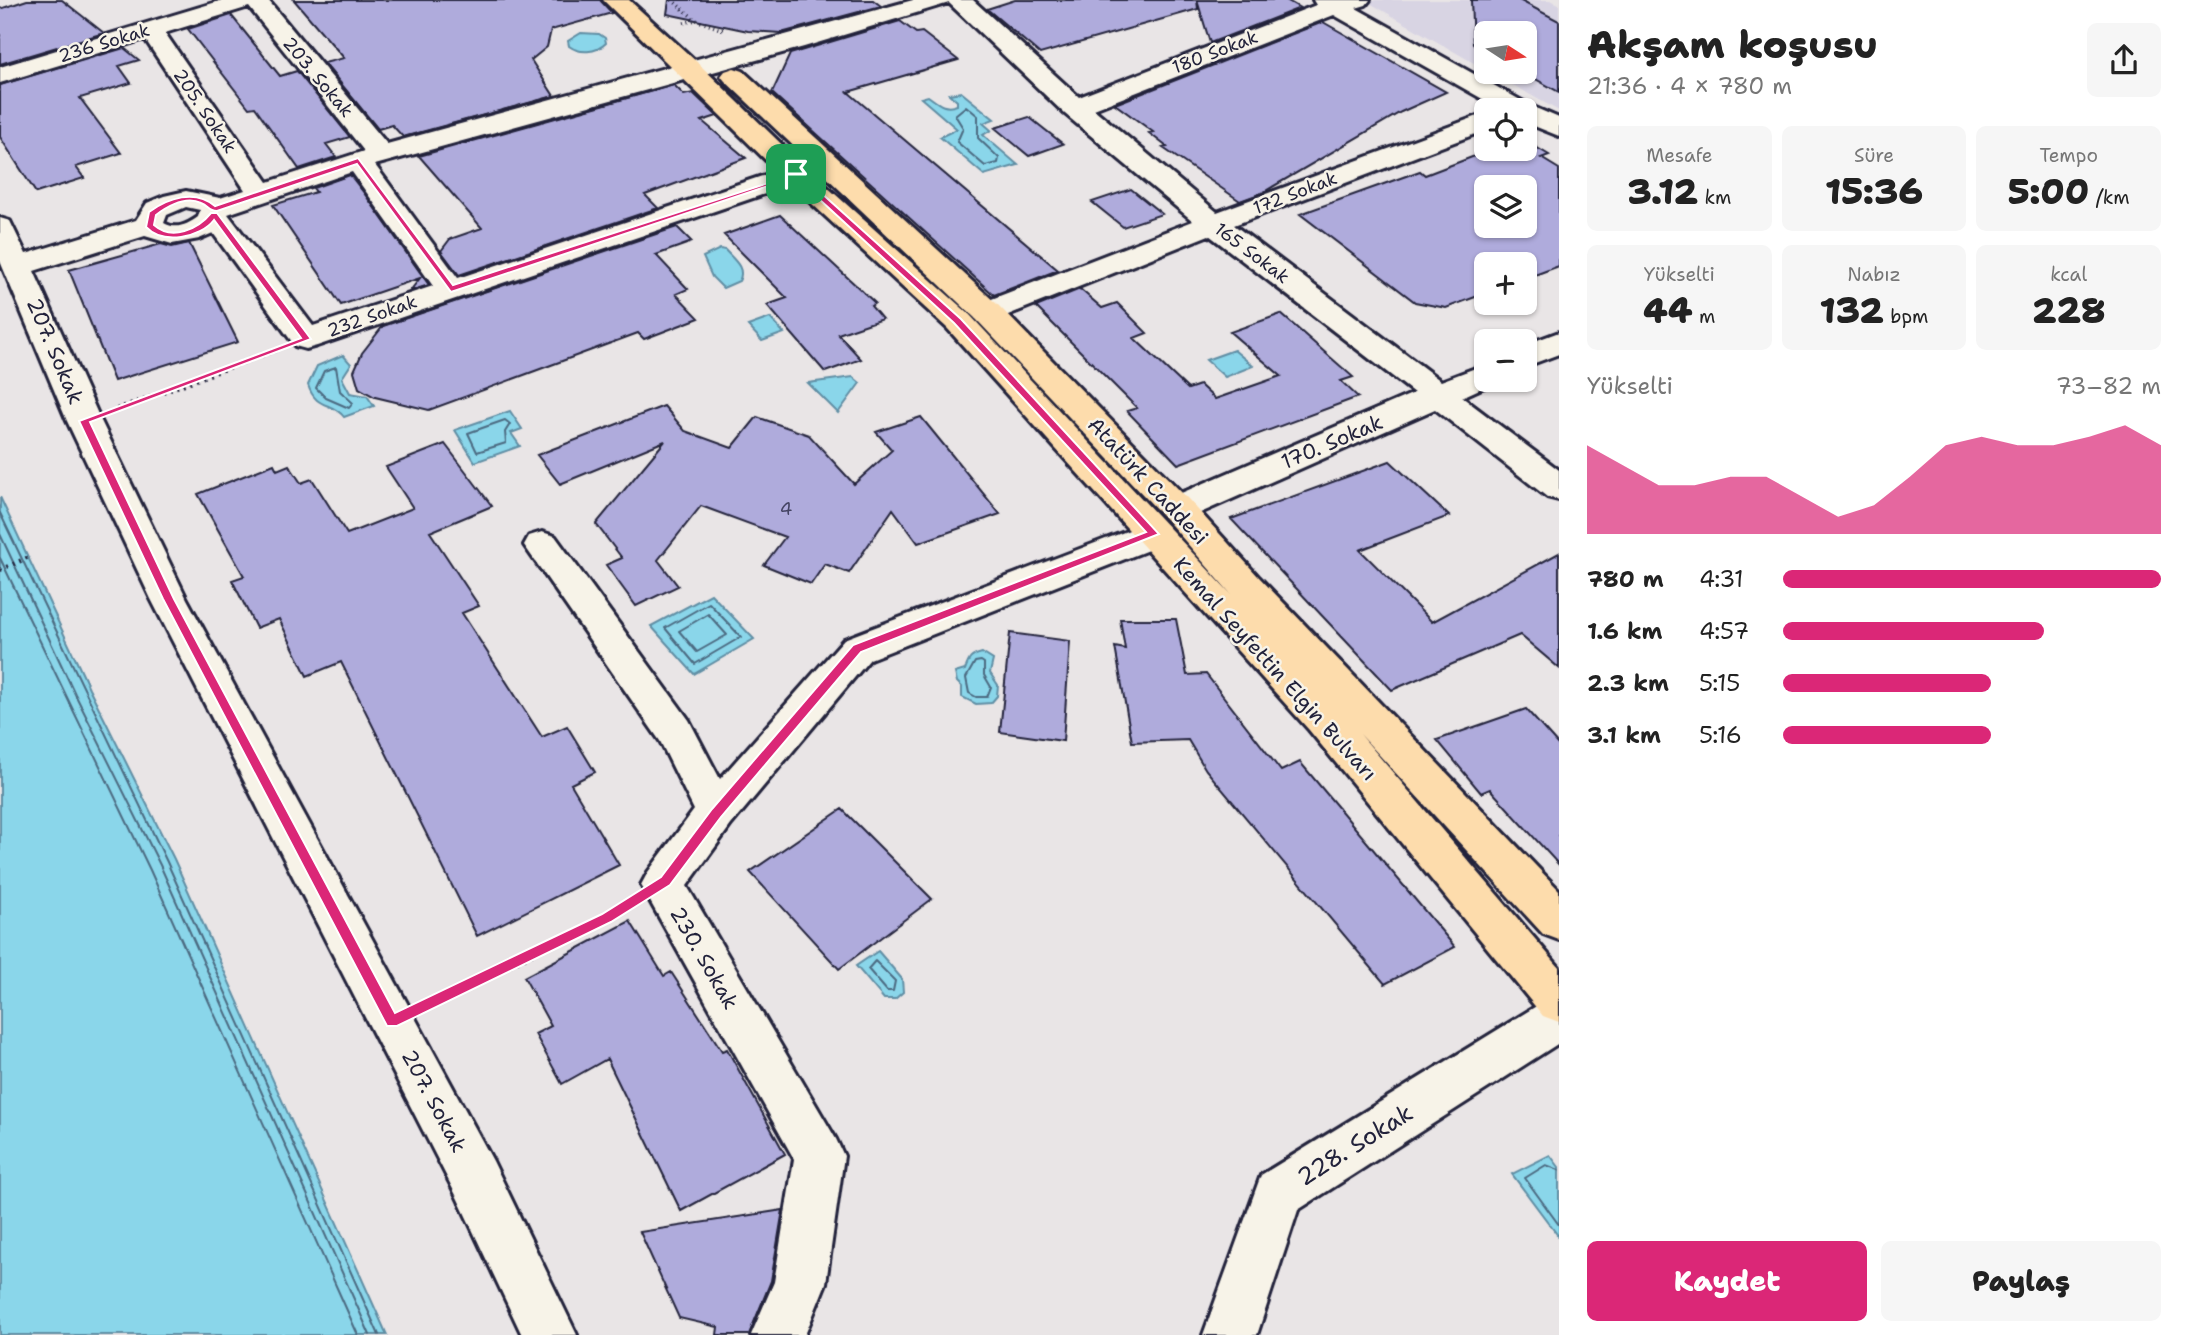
<!DOCTYPE html>
<html lang="tr">
<meta charset="utf-8">
<style>
:root{--surface:#fff;--page:#f6f6f6;--text:#222;--muted:#767676;--accent:#db2777}
body{margin:0;font-family:"Shantell Sans",sans-serif;background:var(--page);color:var(--text);height:100vh;display:flex;flex-direction:column;font-size:26px;white-space:nowrap}
*{box-sizing:border-box;margin:0}
p{font-size:23px;color:var(--muted)}
.icon{flex:none;width:38px;height:38px;fill:none;stroke:currentColor;stroke-width:2;stroke-linecap:round;stroke-linejoin:round}
.map{position:relative;flex:1;overflow:hidden}
.panel{display:flex;flex-direction:column;background:var(--surface);width:630px}
.panel>*{flex:none}
.needle{width:46px;rotate:102deg}
.buttons{position:absolute;left:1474px;top:21px;display:grid;gap:14px}
.buttons a{display:grid;place-items:center;width:63px;height:63px;border-radius:10px;background:var(--surface);box-shadow:0 2px 5px #0004;font-size:35px}
.pin{position:absolute;display:grid;place-items:center;width:60px;height:60px;color:#fff;margin:-30px;border-radius:14px;box-shadow:0 4px 10px #0006}
.round{display:grid;place-items:center;flex:none;width:74px;height:74px;border-radius:10px;background:var(--page)}
.head{display:flex;align-items:center;justify-content:space-between;height:119px;padding:0 28px}
h1{font-size:38px;font-weight:800;line-height:52px}
.figures{display:grid;grid-template-columns:repeat(3,1fr);gap:10px;height:119px;padding:7px 28px}
.figures div{display:grid;align-content:center;border-radius:10px;background:var(--page);text-align:center}
.figures b{font-size:35px;font-weight:800}
.figures small{font-size:19px;font-weight:400}
.figures p{font-size:19px}
.chart{height:196px;padding:14px 28px}
.chart p{display:flex;justify-content:space-between}
.chart svg{width:100%;height:126px;margin-top:7px;fill:var(--accent);opacity:.7}
.button{display:flex;gap:14px;margin-top:auto;padding:14px 28px}
.button a{flex:1;height:80px;border-radius:10px;background:var(--accent);color:#fff;font-size:28px;font-weight:800;line-height:80px;text-align:center}
.button a+a{background:var(--page);color:var(--text)}
ul{padding:0 28px;list-style:none;font-size:23px}
li{display:grid;grid-template-columns:112px 84px 1fr;align-items:center;height:52px}
li i{height:18px;border-radius:9px;background:var(--accent)}
main{display:flex;flex:1;min-height:0}
.map>svg:first-child{display:block}
.built{fill:#d8d4e3}
.water{fill:#8ad6ea;stroke:#608ea4;stroke-width:2}
.lines{fill:none;stroke-linecap:round;stroke-linejoin:round}
.shore{stroke:#4c6a81;stroke-width:2}
.building{fill:#afabdc;stroke:#22223b;stroke-width:2;fill-rule:evenodd}
.minor-casing{stroke:#22223b;stroke-width:6}
.major-casing{stroke:#22223b;stroke-width:6}
.path-far2{stroke:#22223b;stroke-width:3.5;stroke-dasharray:1 3.5;stroke-linecap:butt}
.path-far1{stroke:#22223b;stroke-width:4.5;stroke-dasharray:2 5;stroke-linecap:butt}
.path{stroke:#22223b;stroke-width:5;stroke-dasharray:2 6;stroke-linecap:butt}
.minor{fill:#f7f3e8;fill-rule:evenodd}
.major{fill:#fddcac;fill-rule:evenodd}
.route{fill:#db2777;stroke:#fff;stroke-width:2;fill-rule:evenodd}
.labels{text-anchor:middle;stroke-width:5;stroke-linejoin:round;paint-order:stroke}
.far-street-label{font-size:18px;fill:#22223b;stroke:#f7f3e8}
.number-label{font-size:18px;fill:#454463}
.street-label{font-size:21px;fill:#22223b;stroke:#f7f3e8}
.near-street-label{font-size:24px;fill:#22223b;stroke:#f7f3e8}
</style>
<main>
<div class="map">
<svg width="1559" height="1335" viewBox="0 0 1559 1335">
<rect width="100%" height="100%" fill="#e9e5e6"/>
<filter id="ink" filterUnits="userSpaceOnUse"><feTurbulence type="fractalNoise" baseFrequency=".0143" numOctaves="2"/><feDisplacementMap in="SourceGraphic" scale="14" xChannelSelector="R" yChannelSelector="G"/><feConvolveMatrix kernelMatrix="1 2 1 2 8 2 1 2 1" color-interpolation-filters="sRGB"/></filter>
<g filter="url(#ink)">
<path class="built" d="M1377,0H1550L1559,4V111L1490,72H1524V33H1486V70L1368,2Z"/>
<path class="water" d="M581,33L599,34L605,38L606,43C596,53 580,54 569,46L568,41Z
M961,92L994,119L983,123L991,130L983,135L1018,165L984,175L940,137L957,129L921,98L928,96C938,103 944,110 957,105V101L949,94Z
M720,249L725,250C734,260 746,268 739,281L723,288L712,277L703,257Z
M770,318L784,333L762,341L748,326Z
M1234,350L1253,366L1225,377L1206,360Z
M343,355L351,364L342,378L350,393L367,396L374,406L344,417C332,401 316,410 308,385L317,366Z
M853,377L860,383L838,413L808,383Z
M510,411L522,429L511,433L520,446L475,462L455,430Z
M0,497L89,688L174,859L387,1335H0Z
M711,594L754,639L694,674L651,626Z
M982,653L993,660L990,673L998,685L997,696L991,703L976,704L962,697V687L957,682L955,673L965,670C969,659 970,656 982,653Z
M878,951L902,979L903,992L895,999H884L856,966Z
M1550,1155L1559,1167V1237L1512,1174Z"/>
<g class="lines">
<path class="shore" d="M966,106L978,116V138L999,158L998,163L985,166L957,142L963,128L955,115Z
M336,367L340,391L353,403L349,408L326,398L316,388L324,371Z
M505,420L510,424L505,432L506,443L477,452L468,433Z
M0,513L167,862L379,1335
M0,534L75,694L160,865L370,1335
M0,558L150,870L358,1335
M709,603L741,637L695,664L665,628Z
M708,614L727,635L697,652L679,631Z
M981,661L984,663V675L991,687L987,697H976L969,693L966,678L975,662Z
M875,961L895,981L893,991H887L868,969Z
M1559,1170L1546,1165L1525,1178L1559,1225"/>
</g>
<path class="building" d="M27,0H62L104,33L0,64V9Z
M294,0H600L612,13L551,30L547,47L531,60L554,96L403,137L392,125L378,129L324,63L344,58Z
M669,0H873L881,6L781,33L748,31L667,14Z
M1015,0H1197L1198,9L1040,54L987,9Z
M1197,0H1286L1300,8L1210,43Z
M1471,0H1519L1559,21V92L1523,72L1524,33H1486V51L1473,44Z
M231,15L280,76L297,71L350,137L326,144L336,157L299,169L255,107L249,108L188,29Z
M900,21L916,33L922,32L958,60L848,92L1058,270L994,295L772,93L790,54Z
M1323,22L1446,92L1401,112L1262,193L1240,201L1163,148L1167,147L1149,133L1153,132L1115,104Z
M124,48L139,60L119,66L131,83L80,98L121,153L76,167L84,178L36,193L0,137V85Z
M674,85L684,95L693,93L717,116L702,121L746,158L645,195L658,208L459,275L441,251L450,239L482,228L419,156Z
M1029,117L1063,144L1029,156L995,128Z
M1524,140L1549,155L1541,158L1559,169V266L1524,279V264H1486V293L1446,308L1415,302L1300,214L1420,171L1425,175L1493,149H1524ZM1486,187H1524V226H1486Z
M350,175L364,193L429,285L410,291L420,278L341,305L273,205L316,192L313,188Z
M1131,189L1162,214L1123,227L1092,202Z
M780,215L875,303L871,306L882,319L838,334L861,359L825,372L767,305L787,298L724,235Z
M677,227L692,242L656,255L688,289L676,294L699,318L644,339L638,333L429,410L375,397L359,388L354,371L362,353L383,326Z
M189,243L238,342L114,381L69,270L161,244L172,247Z
M1080,289L1102,308L1117,303L1147,333L1134,338L1188,389L1200,385L1215,399L1281,376L1230,332L1281,314L1353,377L1341,381L1358,397L1178,464L1127,411L1137,408L1036,307Z
M664,406L685,431L732,448L757,417L809,435L854,484L892,450L876,432L921,417L1000,514L918,543L893,509L849,573L825,564L811,584L764,565L785,537L701,506L658,560L678,586L636,606L606,565L622,558L596,524L665,441L560,484L537,455Z
M445,444L492,506L430,532L479,606L462,613L542,737L567,726L595,772L571,784L619,865L477,936L341,662L307,676L279,619L256,628L232,580L244,576L198,494L274,464L277,470L289,465L301,483L312,479L347,534L413,508L386,467Z
M1390,461L1449,516L1360,550L1432,622L1559,553V668L1520,635L1392,690L1231,519Z
M1120,619H1176L1187,675L1206,674L1281,771L1300,762L1455,947L1385,984L1206,770L1188,740L1132,742L1115,647L1125,649Z
M1010,633L1070,641L1063,741L1000,732Z
M1526,709L1559,746V865L1490,789L1481,793L1437,740Z
M842,809L932,899L839,969L750,872Z
M630,921L664,976L671,972L722,1051L727,1049L785,1154L681,1211L607,1059L562,1084L535,1034L551,1026L524,977Z
M783,1210L771,1281L749,1335H717L718,1327L679,1318L640,1232Z"/>
<g class="lines">
<g class="minor-casing">
<path id="minor" d="M223,0H268L387,144L913,0H973L1079,97L1316,5L1313,0H1370L1366,5L1356,8L1531,106L1559,118V136L1524,122V110H1502L1334,15L1094,109L1217,212L1486,113V130L1234,225L1441,381L1486,364V380L1497,381L1462,397L1559,470V500L1547,497L1435,409L1189,518L1177,521L1165,518L1159,509L1165,500L1414,393L1209,235L998,319L987,322L976,319L972,312L976,305L1193,221L1065,114L949,3L804,47L375,165L458,278L786,168L796,166L806,168L810,174L806,180L317,346L306,349L295,346L213,233L199,239L172,244L145,236L34,271L101,421L187,599L493,1161L577,1335H522L457,1197L151,599L67,421L0,261V218L10,221L26,254L136,220L147,203L164,196L186,191L220,198L245,190L145,39L0,83V67ZM249,7L364,151L268,182L165,33ZM352,172L433,286L313,326L228,214ZM186,207L200,210L198,217C187,225 176,230 164,223L167,215Z
M1559,332V354L1524,367V345Z
M1153,521L1166,525L1171,534L1166,543L870,659L731,825L687,886L836,1139L844,1156L826,1283L805,1335H751L774,1282L794,1159L641,885L648,872L694,810L660,741L524,545L529,536L542,532L555,536L689,720L720,779L844,639Z
M1559,995V1043L1298,1210L1257,1335H1203L1261,1175L1543,1002Z"/>
</g>
<g class="major-casing">
<path id="major" d="M603,0H629L699,64L806,168L969,314L1231,594L1165,518L976,319L725,81L721,76L725,71L734,68L743,71L998,305L1189,500L1258,576L1559,890V940L1543,934L1360,734L1559,967V1022L1543,1016L1309,730L947,328L786,180Z"/>
</g>
<path class="path-far2" d="M672,0L696,20L723,30
M684,23L696,20"/>
<path class="path-far1" d="M117,409L276,350
M0,570L29,557"/>
<path class="path" d="M430,1003L606,918L629,904"/>
<use href="#minor" class="minor"/>
<use href="#major" class="major"/>
</g>
</g>
<path class="route" d="M358,158L453,285L799,173L961,319L1159,534L861,652L721,817L670,885L611,922L397,1026H387L163,599L79,421L301,338L214,220C200,238 163,245 146,227L149,212C168,198 195,189 215,206ZM357,164L451,292L795,177L954,323L1146,532L853,645L712,809L661,877L602,914L395,1013L174,599L90,422L311,339L217,213H211C198,229 172,241 154,225L156,215C168,206 186,196 201,203C209,206 208,211 217,211Z"/>
<g class="labels">
<g class="far-street-label">
<text transform="translate(104 43) rotate(-17)" y="6">236 Sokak</text>
<text transform="translate(1215 52) rotate(-21)" y="6">180 Sokak</text>
<text transform="translate(318 77) rotate(50)" y="6">203. Sokak</text>
<text transform="translate(205 111) rotate(56)" y="6">205. Sokak</text>
<text transform="translate(1295 193) rotate(-21)" y="6">172 Sokak</text>
<text transform="translate(1252 253) rotate(37)" y="6">165 Sokak</text>
<text transform="translate(372 316) rotate(-19)" y="6">232 Sokak</text>
</g>
<g class="number-label">
<text x="786" y="515">4</text>
</g>
<g class="street-label">
<text transform="translate(55 351) rotate(67)" y="7">207. Sokak</text>
<text transform="translate(1332 442) rotate(-23)" y="7">170. Sokak</text>
<text transform="translate(1148 481) rotate(47)" y="7">Atatürk Caddesi</text>
<text transform="translate(1275 669) rotate(48)" y="7">Kemal Seyfettin Elgin Bulvarı</text>
<text transform="translate(704 958) rotate(60)" y="7">230. Sokak</text>
<text transform="translate(434 1101) rotate(62)" y="7">207. Sokak</text>
</g>
<g class="near-street-label">
<text transform="translate(1355 1145) rotate(-32)" y="8">228. Sokak</text>
</g>
</g>
</svg>
<div class="buttons">
<a><svg class="needle" viewBox="-14 -14 28 28"><path d="M0-13l5 13h-10z" fill="#e53935"/><path d="M0 13l5-13h-10z" fill="#767676"/></svg></a>
<a><svg class="icon" aria-label="locate" viewBox="0 0 24 24"><circle cx="12" cy="12" r="6"/><path d="M12 2v4M12 18v4M2 12h4M18 12h4"/></svg></a>
<a><svg class="icon" aria-label="layers" viewBox="0 0 24 24"><path d="M12 4l9 5-9 5-9-5zM3 14l9 5 9-5"/></svg></a>
<a>+</a>
<a>−</a>
</div>
<div class="pin" style="left:796px;top:174px;background:#1e9e55"><svg class="icon" aria-label="arrive" viewBox="0 0 24 24"><path d="M6 21V4h12l-3 4 3 4H6"/></svg></div>
</div>
<section class="panel">
<div class="head"><div><h1>Akşam koşusu</h1><p>21:36 · 4 × 780 m</p></div><a class="round"><svg class="icon" aria-label="share" viewBox="0 0 24 24"><path d="M12 15V3M7 8l5-5 5 5M5 13v7h14v-7"/></svg></a></div>
<div class="figures">
<div><p>Mesafe</p><b>3.12<small> km</small></b></div>
<div><p>Süre</p><b>15:36</b></div>
<div><p>Tempo</p><b>5:00<small> /km</small></b></div>
</div>
<div class="figures">
<div><p>Yükselti</p><b>44<small> m</small></b></div>
<div><p>Nabız</p><b>132<small> bpm</small></b></div>
<div><p>kcal</p><b>228</b></div>
</div>
<div class="chart"><p><span>Yükselti</span>73–82 m</p>
<svg viewBox="0 0 160 44" preserveAspectRatio="none"><path d="M0 44V13L10 20L20 27L30 27L40 24L50 24L60 31L70 38L80 34L90 24L100 13L110 10L120 13L130 13L140 10L150 6L160 13V44z"/></svg>
</div>
<ul>
<li><b>780 m</b>4:31<i style="width:100%"></i></li>
<li><b>1.6 km</b>4:57<i style="width:69%"></i></li>
<li><b>2.3 km</b>5:15<i style="width:55%"></i></li>
<li><b>3.1 km</b>5:16<i style="width:55%"></i></li>
</ul>
<div class="button"><a>Kaydet</a><a>Paylaş</a></div>
</section>
</main>
